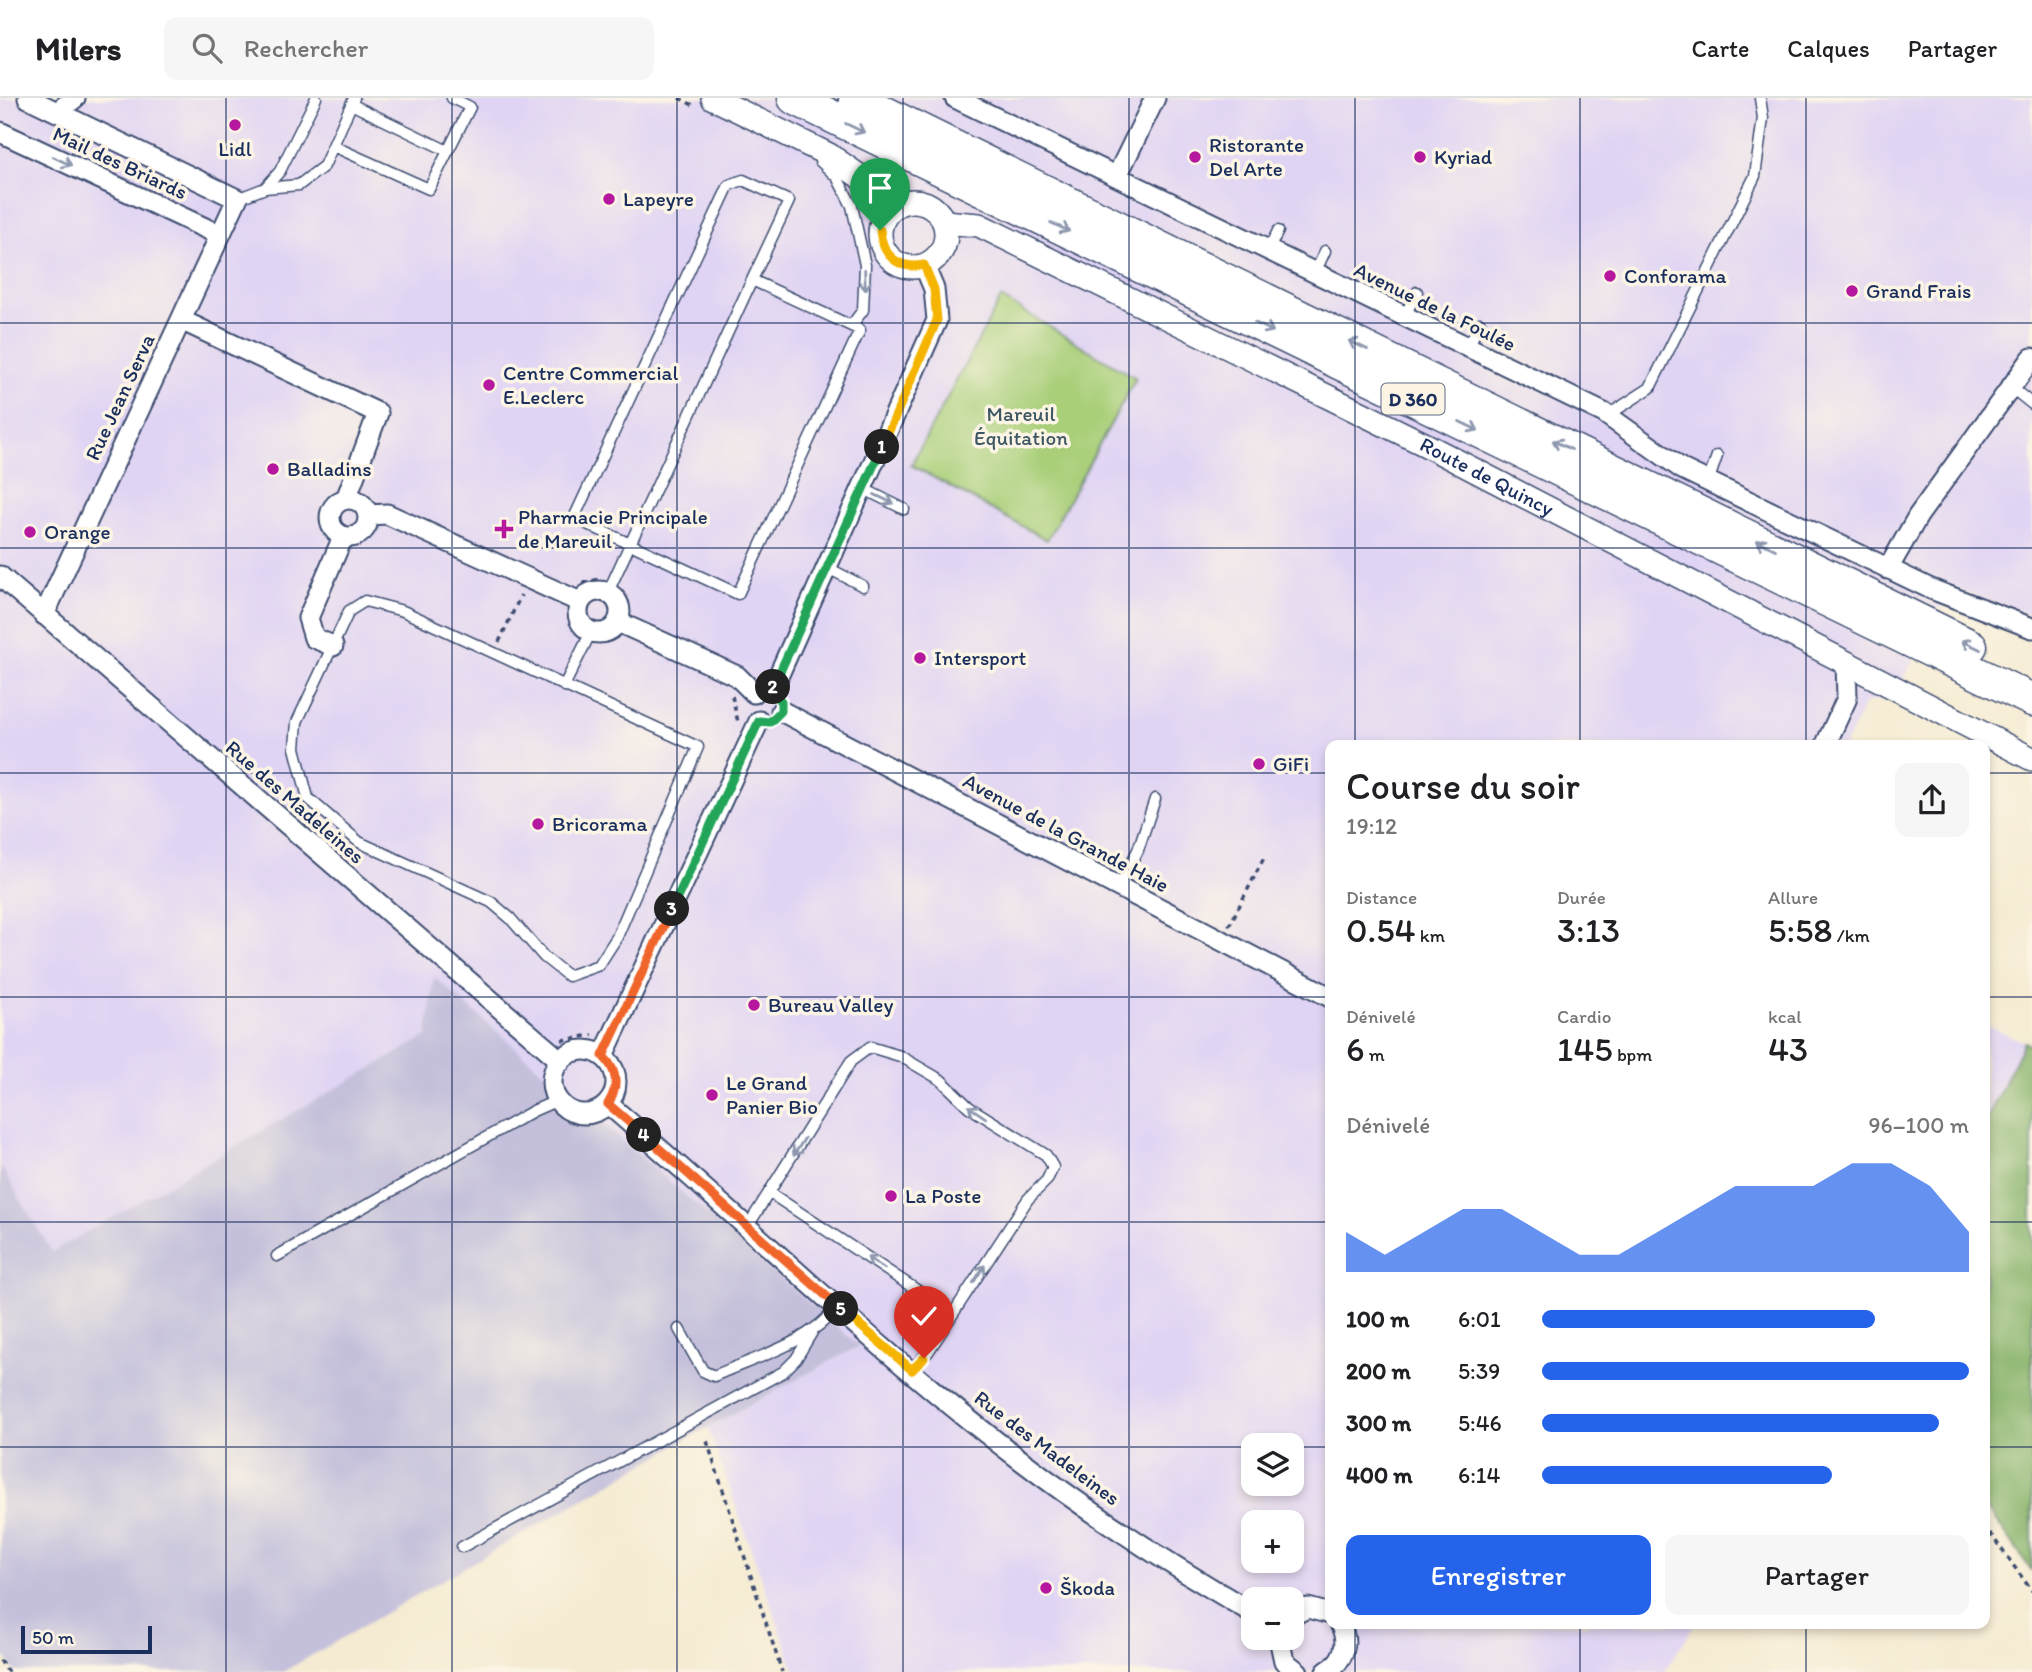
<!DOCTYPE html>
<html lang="fr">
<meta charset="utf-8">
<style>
:root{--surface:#fff;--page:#f6f6f6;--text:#202124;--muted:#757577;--line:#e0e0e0;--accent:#2563eb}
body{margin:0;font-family:Itim,sans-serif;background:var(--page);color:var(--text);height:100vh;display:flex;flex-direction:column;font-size:26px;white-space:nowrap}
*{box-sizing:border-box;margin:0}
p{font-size:23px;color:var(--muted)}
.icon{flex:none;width:38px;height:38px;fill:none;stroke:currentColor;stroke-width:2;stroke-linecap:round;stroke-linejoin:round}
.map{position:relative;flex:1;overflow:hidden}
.details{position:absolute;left:1325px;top:642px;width:665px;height:889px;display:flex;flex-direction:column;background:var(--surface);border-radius:14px;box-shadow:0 4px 10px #0003}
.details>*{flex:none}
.fabs{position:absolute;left:1241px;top:1335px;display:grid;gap:14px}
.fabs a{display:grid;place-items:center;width:63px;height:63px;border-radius:14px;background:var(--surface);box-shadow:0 4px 10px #0003;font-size:35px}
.scale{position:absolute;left:21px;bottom:18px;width:131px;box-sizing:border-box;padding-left:7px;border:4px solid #1b2f5e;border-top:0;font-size:19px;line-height:24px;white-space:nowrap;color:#1b2f5e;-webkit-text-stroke:5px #fcf5e5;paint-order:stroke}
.pin{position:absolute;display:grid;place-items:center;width:60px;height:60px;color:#fff;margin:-72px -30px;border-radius:50% 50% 50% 0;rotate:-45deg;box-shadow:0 0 7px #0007}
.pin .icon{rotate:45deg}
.km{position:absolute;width:35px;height:35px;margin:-18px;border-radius:50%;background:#222;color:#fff;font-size:19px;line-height:35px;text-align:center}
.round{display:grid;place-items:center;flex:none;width:74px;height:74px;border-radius:14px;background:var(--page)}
.head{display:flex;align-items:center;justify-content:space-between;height:119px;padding:0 21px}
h1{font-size:38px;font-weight:600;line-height:52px}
.metrics{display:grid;grid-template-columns:repeat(3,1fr);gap:10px;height:119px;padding:7px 21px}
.metrics div{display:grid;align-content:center}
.metrics b{font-size:35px;font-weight:600}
.metrics small{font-size:19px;font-weight:400}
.metrics p{font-size:19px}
.chart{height:196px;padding:14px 21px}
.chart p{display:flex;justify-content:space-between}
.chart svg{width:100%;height:126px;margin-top:7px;fill:var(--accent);opacity:.7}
.cta{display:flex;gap:14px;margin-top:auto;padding:14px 21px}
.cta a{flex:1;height:80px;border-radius:14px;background:var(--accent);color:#fff;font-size:28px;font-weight:600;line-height:80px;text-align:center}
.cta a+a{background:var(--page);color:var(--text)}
ul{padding:0 21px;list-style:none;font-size:23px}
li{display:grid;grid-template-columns:112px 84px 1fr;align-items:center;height:52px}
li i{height:18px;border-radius:9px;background:var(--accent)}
header{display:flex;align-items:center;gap:42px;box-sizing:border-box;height:98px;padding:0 35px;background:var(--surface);border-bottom:2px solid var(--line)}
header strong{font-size:33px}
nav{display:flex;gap:38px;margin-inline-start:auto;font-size:24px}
.search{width:490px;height:63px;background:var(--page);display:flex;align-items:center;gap:18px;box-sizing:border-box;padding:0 24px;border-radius:14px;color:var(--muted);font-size:26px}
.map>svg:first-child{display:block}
.built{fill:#e0d4f4;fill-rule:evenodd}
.industrial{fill:#c4c0db}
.green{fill:#a9cf79;stroke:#627f6c;stroke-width:2}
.forest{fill:#86b269;stroke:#507064;stroke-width:2}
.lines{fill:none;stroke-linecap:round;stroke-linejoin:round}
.service-casing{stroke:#3c4b6f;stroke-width:13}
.minor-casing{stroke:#3c4b6f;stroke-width:23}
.tertiary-casing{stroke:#3c4b6f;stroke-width:26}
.trunk-casing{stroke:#3c4b6f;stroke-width:35}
.path{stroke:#3c4b6f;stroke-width:3.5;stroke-dasharray:5 5;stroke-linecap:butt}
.service{stroke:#fff;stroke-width:10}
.minor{stroke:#fff;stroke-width:19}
.tertiary{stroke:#fff;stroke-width:23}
.trunk{stroke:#fff;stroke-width:32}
.oneway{stroke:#8d97ae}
.split-1-casing{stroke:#fff;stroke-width:14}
.split-2-casing{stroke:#fff;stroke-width:14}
.split-3-casing{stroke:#fff;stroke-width:14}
.split-4-casing{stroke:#fff;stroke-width:14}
.split-5-casing{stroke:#fff;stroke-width:14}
.split-6-casing{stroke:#fff;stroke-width:14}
.split-1{stroke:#f5b400;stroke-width:9}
.split-2{stroke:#22a559;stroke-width:9}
.split-3{stroke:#22a559;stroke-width:9}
.split-4{stroke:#f0652b;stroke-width:9}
.split-5{stroke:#f0652b;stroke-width:9}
.split-6{stroke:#f5b400;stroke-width:9}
.grid{fill:none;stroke:#1b2f5e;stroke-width:2;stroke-opacity:0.55}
.poi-dot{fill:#b5179e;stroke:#fcf5e5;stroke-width:2.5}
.labels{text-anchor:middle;stroke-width:7;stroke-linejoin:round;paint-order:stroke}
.shield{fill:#fcf5e5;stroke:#5e6a86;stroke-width:2}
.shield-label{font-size:19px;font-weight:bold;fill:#1b2f5e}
.poi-label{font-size:21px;fill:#1b2f5e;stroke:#fcf5e5;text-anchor:start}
.street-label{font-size:21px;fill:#1b2f5e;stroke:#fcf5e5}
.park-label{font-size:21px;fill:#3e5765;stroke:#fcf5e5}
</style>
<header>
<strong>Milers</strong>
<div class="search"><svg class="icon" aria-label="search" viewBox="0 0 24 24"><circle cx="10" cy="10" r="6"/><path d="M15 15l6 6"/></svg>Rechercher</div>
<nav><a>Carte</a><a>Calques</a><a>Partager</a></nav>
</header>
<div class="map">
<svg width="2032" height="1574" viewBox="0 0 2032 1574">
<rect width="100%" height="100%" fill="#fcf5e5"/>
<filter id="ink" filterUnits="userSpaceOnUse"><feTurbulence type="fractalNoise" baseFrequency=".0143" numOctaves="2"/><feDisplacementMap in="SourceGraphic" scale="14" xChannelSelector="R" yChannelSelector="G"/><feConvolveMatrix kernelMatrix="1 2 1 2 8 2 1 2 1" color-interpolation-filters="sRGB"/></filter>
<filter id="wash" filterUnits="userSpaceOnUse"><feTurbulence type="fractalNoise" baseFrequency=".00686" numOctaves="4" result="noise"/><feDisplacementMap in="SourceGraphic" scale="28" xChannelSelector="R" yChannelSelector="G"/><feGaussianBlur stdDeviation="1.57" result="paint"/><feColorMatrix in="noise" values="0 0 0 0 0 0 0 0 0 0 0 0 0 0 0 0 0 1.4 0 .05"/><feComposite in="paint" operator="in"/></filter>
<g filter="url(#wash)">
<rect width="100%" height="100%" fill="#f5ebd2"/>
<path class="built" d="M0,0H2032V518L1952,490L1893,600L1865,605L1845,647L1330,648V1526H1695L1664,1574H795L708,1330L859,1248L434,880L427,938L52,1155L0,1067ZM1253,1348H1292V1386H1253ZM1253,1424H1292V1463H1253ZM1253,1502H1292V1540H1253Z
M1985,926L2024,944L1985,1025Z"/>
<path class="industrial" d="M434,879L859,1248L694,1337L283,1574H15L0,1550V1067L52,1154L427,938Z"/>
<path class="green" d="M1001,200L1136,280L1047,442L911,367Z"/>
<path class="forest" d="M2024,944L2032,948V1473L1984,1406L1985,1025Z"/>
</g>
<g filter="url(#ink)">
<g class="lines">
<g class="service-casing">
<path id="service" d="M351,6L448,53
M333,48L429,91L470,9L452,0
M820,63L837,79L852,108L865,167L863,212L851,228
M743,82L789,103L752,182L860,232L738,496L574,420L729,87Z
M265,90L299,87L324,68L354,0
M237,101L265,90L280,73L316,0
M1268,153L1278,133
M1315,175L1325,153
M1404,219L1417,194
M1467,251L1480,225
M2012,290L2032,306
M1604,315L1616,312L1650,290L1755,78L1763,20L1760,0
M1708,384L1717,358
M864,391L904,411
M828,470L863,488
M608,494L752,182
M365,503L403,513L698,649L617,839L599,867L568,878L544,859L510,820L491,804L359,744L308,700L295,650L297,624L349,513Z
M564,588L591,534
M1120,788L1138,752L1155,701
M770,1095L953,1216
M748,1128L851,963L870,949L900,958L941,982L969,1009L1046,1057L1053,1069L1047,1082L1028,1101L928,1254L912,1272
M277,1158L533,1013L558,1002
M679,1231L703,1273L714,1278C756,1259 809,1246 838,1208
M462,1449L783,1274L796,1261L814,1231"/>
</g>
<g class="minor-casing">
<path id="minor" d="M28,0L237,101L44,517
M955,0L1604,315L1682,371L1931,491L2032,530
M57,14L75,0
M0,34L220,137
M1117,78L1155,0
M181,222L378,315L346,401
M330 420a19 19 0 1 1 38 0a19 19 0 1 1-38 0Z
M368,417L387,416L580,504
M1888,471L1918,418L2032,260
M0,478L561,963
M578 514a21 21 0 1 1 42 0a21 21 0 1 1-42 0Z
M618,524L737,578L754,595
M333,548L314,540L308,520L343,439
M772,592L937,222L934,191L924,167
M781,613L1330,899
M1825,648L1847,600L1846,564
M552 984a32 32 0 1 1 64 0a32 32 0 1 1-64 0Z
M603,958L759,623
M608,1006C745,1123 874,1251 1018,1360C1092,1417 1172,1468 1253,1515
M1292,1517L1308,1510L1330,1516
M1279,1540L1284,1563L1298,1574
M1326,1574C1344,1563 1350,1545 1340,1526"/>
</g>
<g class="tertiary-casing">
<g id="tertiary">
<path d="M713,0L829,57L859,78L889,112"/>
<circle cx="913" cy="136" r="33"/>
<path id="s1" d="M944,124L979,127L1424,346L2032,661"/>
</g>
</g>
<g class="trunk-casing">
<path id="trunk" d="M794,0L2032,602
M855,0L1971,548"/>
</g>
<path class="path" d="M679,0L695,8
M583,485L599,481
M499,544L521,497
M732,598L738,624
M1229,828L1265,758
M562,942L593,937
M707,1343L782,1574
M1984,1427L2032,1493
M0,1562L8,1574"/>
<use href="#service" class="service"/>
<use href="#minor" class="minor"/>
<use href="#tertiary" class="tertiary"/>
<use href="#trunk" class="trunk"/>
</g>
<defs><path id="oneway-shaft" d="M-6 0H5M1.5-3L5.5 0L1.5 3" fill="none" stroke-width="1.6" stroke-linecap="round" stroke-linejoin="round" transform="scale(1.75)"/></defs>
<g class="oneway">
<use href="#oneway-shaft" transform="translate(855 30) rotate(26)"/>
<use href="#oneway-shaft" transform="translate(62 63) rotate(25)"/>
<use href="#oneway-shaft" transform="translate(1060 129) rotate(26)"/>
<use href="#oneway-shaft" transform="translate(865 182) rotate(88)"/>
<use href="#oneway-shaft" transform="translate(1264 229) rotate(26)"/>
<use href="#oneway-shaft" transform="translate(1358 247) rotate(-154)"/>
<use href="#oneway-shaft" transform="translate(1469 328) rotate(26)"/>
<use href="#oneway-shaft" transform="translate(1562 347) rotate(-154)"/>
<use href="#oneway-shaft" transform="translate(884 401) rotate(26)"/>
<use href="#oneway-shaft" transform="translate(1766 447) rotate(-154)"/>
<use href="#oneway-shaft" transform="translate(1971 547) rotate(-154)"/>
<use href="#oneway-shaft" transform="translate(977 1014) rotate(-146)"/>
<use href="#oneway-shaft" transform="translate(799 1049) rotate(123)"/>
<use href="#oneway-shaft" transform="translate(876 1165) rotate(-146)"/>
<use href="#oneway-shaft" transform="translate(979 1176) rotate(-57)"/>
</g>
</g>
<g class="lines" filter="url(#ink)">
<g class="split-1-casing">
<path id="split-1" d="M880,132C882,158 899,172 924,167L934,191L937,222L882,349"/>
</g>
<g class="split-2-casing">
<path id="split-2" d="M773,589L882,349"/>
</g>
<g class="split-3-casing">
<path id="split-3" d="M672,811L759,623L770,624L781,613V603L772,592L773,589"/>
</g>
<g class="split-4-casing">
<path id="split-4" d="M644,1037L608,1006C619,988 618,973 603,958L672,811"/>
</g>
<g class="split-5-casing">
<path id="split-5" d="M644,1037L841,1211"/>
</g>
<g class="split-6-casing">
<path id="split-6" d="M841,1211L912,1272L924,1260"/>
</g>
<use href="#split-1" class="split-1"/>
<use href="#split-2" class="split-2"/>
<use href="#split-3" class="split-3"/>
<use href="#split-4" class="split-4"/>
<use href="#split-5" class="split-5"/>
<use href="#split-6" class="split-6"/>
</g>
<path class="grid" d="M226,0V1574M452,0V1574M677,0V1574M903,0V1574M1129,0V1574M1355,0V648M1580,0V648M1806,0V648M0,225H2032M0,450H2032M0,675H1330M1984,675H2032M0,899H1330M1984,899H2032M0,1124H1330M1984,1124H2032M0,1349H1253M1292,1349H1330M1984,1349H2032M1355,1526V1574M1580,1526V1574M1806,1526V1574"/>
<g class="poi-dot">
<circle cx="235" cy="27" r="7"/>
<circle cx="1195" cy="59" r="7"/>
<circle cx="1420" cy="59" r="7"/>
<circle cx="609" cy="101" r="7"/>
<circle cx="1610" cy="178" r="7"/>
<circle cx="1852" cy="193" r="7"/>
<circle cx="489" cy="287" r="7"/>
<circle cx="273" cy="371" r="7"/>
<path d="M500.5 420.5h7v7h7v7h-7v7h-7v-7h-7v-7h7z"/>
<circle cx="30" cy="434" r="7"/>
<circle cx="920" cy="560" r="7"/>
<circle cx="1259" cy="666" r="7"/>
<circle cx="538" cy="726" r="7"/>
<circle cx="754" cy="907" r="7"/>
<circle cx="712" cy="997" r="7"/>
<circle cx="891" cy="1098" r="7"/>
<circle cx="1046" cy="1490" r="7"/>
</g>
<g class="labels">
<rect class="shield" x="1381.5" y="285.5" width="63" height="31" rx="5"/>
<g class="shield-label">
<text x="1413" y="308">D 360</text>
</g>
<g class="poi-label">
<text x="1209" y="54">Ristorante<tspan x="1209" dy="24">Del Arte</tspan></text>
<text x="235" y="58" text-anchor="middle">Lidl</text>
<text x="1434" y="66">Kyriad</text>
<text x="623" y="108">Lapeyre</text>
<text x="1624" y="185">Conforama</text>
<text x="1866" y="200">Grand Frais</text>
<text x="503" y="282">Centre Commercial<tspan x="503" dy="24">E.Leclerc</tspan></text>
<text x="287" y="378">Balladins</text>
<text x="518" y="426">Pharmacie Principale<tspan x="518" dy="24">de Mareuil</tspan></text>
<text x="44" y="441">Orange</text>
<text x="934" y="567">Intersport</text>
<text x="1273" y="673">GiFi</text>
<text x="552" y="733">Bricorama</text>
<text x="768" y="914">Bureau Valley</text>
<text x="726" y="992">Le Grand<tspan x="726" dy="24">Panier Bio</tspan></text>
<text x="905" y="1105">La Poste</text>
<text x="1060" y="1497">Škoda</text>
</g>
<g class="street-label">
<text transform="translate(120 65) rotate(25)" y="7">Mail des Briards</text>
<text transform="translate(1435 209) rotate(26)" y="7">Avenue de la Foulée</text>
<text transform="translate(120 299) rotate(-65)" y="7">Rue Jean Serva</text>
<text dy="7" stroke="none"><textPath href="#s1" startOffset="602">Route de Quincy</textPath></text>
<text transform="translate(295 704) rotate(41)" y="7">Rue des Madeleines</text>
<text transform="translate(1066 735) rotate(28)" y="7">Avenue de la Grande Haie</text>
<text transform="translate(1047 1350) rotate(37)" y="7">Rue des Madeleines</text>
</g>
<g class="park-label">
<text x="1021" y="323">Mareuil<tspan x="1021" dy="24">Équitation</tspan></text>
</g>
</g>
</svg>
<div class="fabs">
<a><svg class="icon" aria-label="layers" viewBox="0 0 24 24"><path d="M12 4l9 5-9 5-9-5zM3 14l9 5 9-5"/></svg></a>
<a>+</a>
<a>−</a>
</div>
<div class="scale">50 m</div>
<div class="pin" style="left:880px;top:132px;background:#1e9e55"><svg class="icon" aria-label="arrive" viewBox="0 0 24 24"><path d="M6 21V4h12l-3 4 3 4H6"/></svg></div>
<div class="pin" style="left:924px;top:1260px;background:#d93025"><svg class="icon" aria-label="check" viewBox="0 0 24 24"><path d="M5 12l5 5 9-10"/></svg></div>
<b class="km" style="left:882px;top:349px">1</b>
<b class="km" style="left:773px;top:589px">2</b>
<b class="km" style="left:672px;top:811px">3</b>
<b class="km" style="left:644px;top:1037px">4</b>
<b class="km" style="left:841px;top:1211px">5</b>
<section class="details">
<div class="head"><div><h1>Course du soir</h1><p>19:12</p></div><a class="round"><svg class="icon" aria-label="share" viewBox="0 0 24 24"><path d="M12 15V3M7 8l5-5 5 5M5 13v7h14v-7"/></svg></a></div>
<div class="metrics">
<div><p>Distance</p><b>0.54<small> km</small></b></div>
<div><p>Durée</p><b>3:13</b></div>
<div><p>Allure</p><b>5:58<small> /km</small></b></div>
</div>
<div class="metrics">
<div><p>Dénivelé</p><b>6<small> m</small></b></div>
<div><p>Cardio</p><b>145<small> bpm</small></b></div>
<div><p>kcal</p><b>43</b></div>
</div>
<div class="chart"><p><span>Dénivelé</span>96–100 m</p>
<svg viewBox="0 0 160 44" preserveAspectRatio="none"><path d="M0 44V30L10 38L20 30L30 22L40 22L50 30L60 38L70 38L80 30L90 22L100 14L110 14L120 14L130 6L140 6L150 14L160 30V44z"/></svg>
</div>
<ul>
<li><b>100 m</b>6:01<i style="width:78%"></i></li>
<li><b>200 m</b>5:39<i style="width:100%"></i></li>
<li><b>300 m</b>5:46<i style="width:93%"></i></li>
<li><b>400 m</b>6:14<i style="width:68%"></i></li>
</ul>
<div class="cta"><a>Enregistrer</a><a>Partager</a></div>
</section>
</div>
